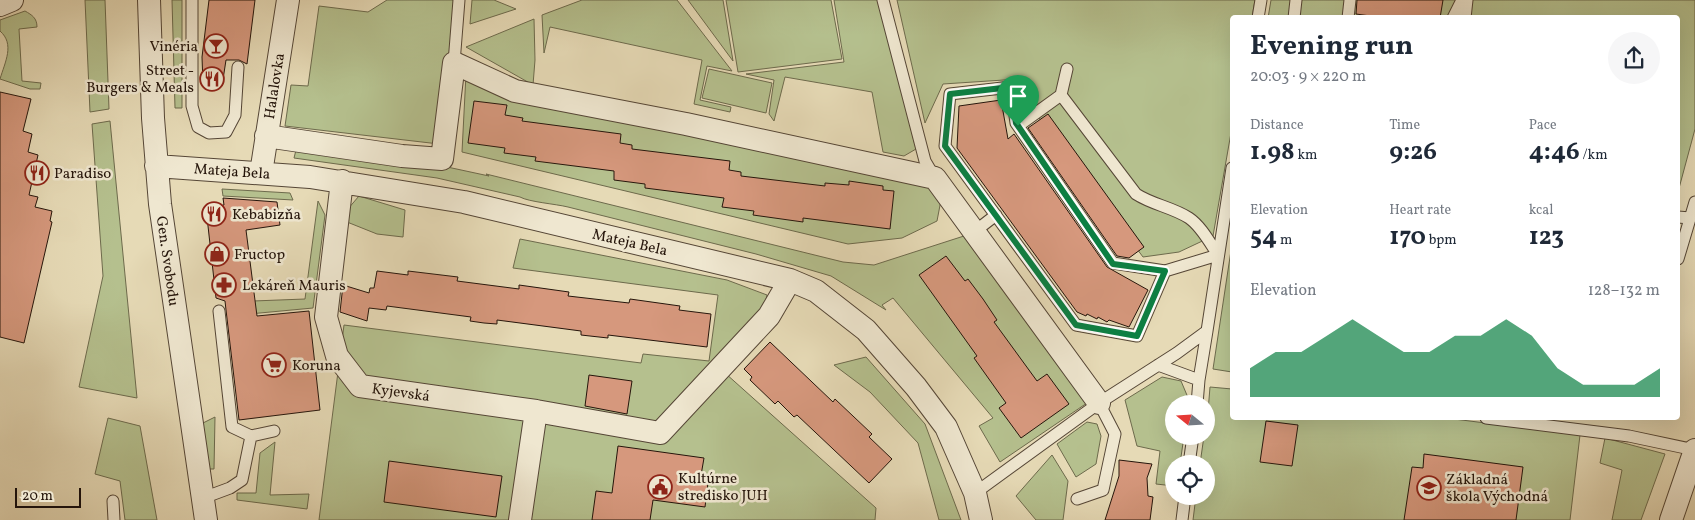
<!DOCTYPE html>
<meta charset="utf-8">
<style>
:root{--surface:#fff;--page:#f6f6f7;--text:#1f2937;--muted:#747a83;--accent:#0b8043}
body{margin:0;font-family:Vollkorn,serif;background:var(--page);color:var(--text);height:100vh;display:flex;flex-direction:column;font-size:19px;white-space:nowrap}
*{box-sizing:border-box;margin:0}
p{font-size:16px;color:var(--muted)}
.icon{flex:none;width:28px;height:28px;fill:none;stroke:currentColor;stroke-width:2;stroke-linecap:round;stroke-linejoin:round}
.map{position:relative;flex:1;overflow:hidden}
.details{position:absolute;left:1230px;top:15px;width:450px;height:405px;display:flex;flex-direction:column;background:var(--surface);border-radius:5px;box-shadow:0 5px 20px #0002}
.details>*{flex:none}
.needle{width:32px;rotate:288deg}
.tools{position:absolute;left:1165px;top:395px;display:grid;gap:10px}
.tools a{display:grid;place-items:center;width:50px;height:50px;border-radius:50%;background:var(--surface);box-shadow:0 5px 20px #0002;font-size:25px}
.scale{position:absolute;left:15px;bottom:12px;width:66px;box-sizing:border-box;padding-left:5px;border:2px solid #25150b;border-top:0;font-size:14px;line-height:18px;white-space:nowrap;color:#25150b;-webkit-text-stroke:4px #efe7d0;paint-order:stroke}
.pin{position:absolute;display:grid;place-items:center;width:42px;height:42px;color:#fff;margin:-51px -21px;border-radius:50% 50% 50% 0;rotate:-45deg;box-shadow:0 0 5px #0007}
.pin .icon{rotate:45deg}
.round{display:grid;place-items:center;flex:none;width:52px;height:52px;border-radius:26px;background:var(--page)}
.summary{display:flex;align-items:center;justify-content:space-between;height:85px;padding:0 20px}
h1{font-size:28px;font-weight:700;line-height:38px}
.metrics{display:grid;grid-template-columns:repeat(3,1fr);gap:8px;height:85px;padding:5px 20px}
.metrics div{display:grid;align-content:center}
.metrics b{font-size:25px;font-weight:700}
.metrics small{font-size:14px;font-weight:400}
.metrics p{font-size:14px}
.chart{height:140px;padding:10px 20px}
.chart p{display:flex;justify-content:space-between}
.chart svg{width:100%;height:90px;margin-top:5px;fill:var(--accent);opacity:.7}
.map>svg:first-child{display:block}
.green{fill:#b5c08e;stroke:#6d6a4c}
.building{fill:#d6987d;stroke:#25150b}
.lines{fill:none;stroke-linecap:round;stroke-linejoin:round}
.lane-casing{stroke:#554636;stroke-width:13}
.street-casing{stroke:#554636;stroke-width:24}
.lane{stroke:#efe7d0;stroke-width:11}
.street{stroke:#efe7d0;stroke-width:22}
.route-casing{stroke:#fff;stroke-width:10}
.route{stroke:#0b8043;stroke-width:6}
.labels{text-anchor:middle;stroke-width:5;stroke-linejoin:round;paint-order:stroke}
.poi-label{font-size:15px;fill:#25150b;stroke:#efe7d0;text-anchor:start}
.street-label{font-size:15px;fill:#25150b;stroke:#efe7d0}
</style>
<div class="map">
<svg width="1695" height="520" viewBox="0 0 1695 520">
<rect width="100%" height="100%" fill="#e6dab6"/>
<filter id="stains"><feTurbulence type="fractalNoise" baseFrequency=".004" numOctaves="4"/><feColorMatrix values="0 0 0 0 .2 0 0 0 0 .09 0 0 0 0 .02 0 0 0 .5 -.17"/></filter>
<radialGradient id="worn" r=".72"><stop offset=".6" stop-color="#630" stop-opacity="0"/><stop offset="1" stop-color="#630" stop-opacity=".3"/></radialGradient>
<path class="green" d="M85,0H105L109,109L90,112Z
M172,0H182V108H175Z
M387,0H453L455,3L439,144L285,126L291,85L308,86L319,6L368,12Z
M472,0H494L516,9L470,24Z
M582,0H677L732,71L707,66L700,100L731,107L730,112L694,104L702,60L550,27L544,53L542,15Z
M688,0H723L733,61Z
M726,0H831L842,59L738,72Z
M834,0H879L916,149L904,156L883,152L872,92L785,77L774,121L769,114L774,80L746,74L844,62Z
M897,0H1255L1252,17L1232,18V127L1213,236L1179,252L1143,257L1030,106L1019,79L943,84L925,123Z
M1271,0H1695V129L1678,192V18H1268Z
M25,11C32,15 37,18 37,27L19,29L22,81L41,83L40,89H30L0,79C5,62 15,44 0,31V20Z
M534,19L535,60L533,85L466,47Z
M709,69L772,83L766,113L702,98Z
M466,74L929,183L941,200L937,221L902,238L848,244L462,152Z
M110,121L137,398L79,387L103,276L92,124Z
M297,146L438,165L489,176L486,174L843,262L874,265L967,235L1087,403L1000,462L979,426L993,418L893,298L882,305L886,310L831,276L756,254L568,207C556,204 529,202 520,197L437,178L294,158Z
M222,189L290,193L293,200L223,196Z
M359,196L405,210L403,237L377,234L347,222V210Z
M318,201L325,215L313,308L228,316L227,302L305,299Z
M520,239L727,280L767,295L764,309L725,373L876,508L875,520H319L344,325L641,363L643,354L709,361L718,295L513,268Z
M1232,244V372L1213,369Z
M866,357L925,424L961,520H939L918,443L870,392L834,365Z
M1162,377L1181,381L1189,400V404H1174V436H1184L1180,464H1174V486L1156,484L1160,451L1137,446L1125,400Z
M1210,387L1232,389V418H1446L1580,435L1570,520H1193L1196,496H1206V464H1200L1204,436H1206Z
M215,417L214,469H208L203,423Z
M108,418L140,426L157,520H125L120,481L95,474Z
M1087,422L1097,424L1101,436L1096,464L1076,477L1057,444Z
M1605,438L1665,454L1641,520H1612L1622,470L1600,463Z
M275,442L270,495L309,494L307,509L237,500V493H256L260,453Z
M1052,455L1068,481L1063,520H1036L1016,496Z"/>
<path class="building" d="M209,0H255L247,64L239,60H226L222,86L203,84L202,57Z
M1357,0H1443L1440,18H1385L1356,14Z
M0,92L31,99L23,131L32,134L28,152L38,155L29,195L38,197L35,207L52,211L50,221L52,222L24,343L0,337Z
M1001,100L1008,139L1014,134L1107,267L1148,290L1129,327L1109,320L1107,322L1098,317L1097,319L1087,314L1086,316L1077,312L957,148L959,106Z
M474,101L507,105L505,115L523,118L522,121L621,134L620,143L632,145V149L730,161L729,170L741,172V176L825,186V183L849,185V181L883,186V190L894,191L890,229L803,218V222L753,215L754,211L722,207L724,198L645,188V184L614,180V171L535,161L536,157L504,153L505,148L468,143Z
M1048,114L1144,247L1129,258L1117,256L1028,128Z
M223,198L277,202L280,225L246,230L257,316L309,311L320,410L239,420L226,310L225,301L216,298L206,208L224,205Z
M946,256L965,281L968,279L983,299L997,320L994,322L1037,381L1047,374L1069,404L1021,438L999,408L1006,403L974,358L977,356L919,275Z
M377,271L408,275V271L458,277L457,281L519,289V285L569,292L568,296L629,303L630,299L680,306L679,310L711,314L707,347L608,335V338L581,335V331L497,320V324L484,323L470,321L471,317L387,306L386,310L369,308L367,321L340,312L343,285L369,293L370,288H374Z
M770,342L833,402L835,399L872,434L869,437L892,459L869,483L797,415L794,417L778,401L775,404L750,380L752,377L744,369Z
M589,375L632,381L627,414L585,406Z
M1266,421L1298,425L1292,466L1260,462Z
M618,446L704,458L700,481L708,483L705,507L653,500L650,520H592L596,491L612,493Z
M1424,454L1523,467L1516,520H1404L1412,467L1423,468Z
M1119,460L1152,464L1147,478L1148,496L1153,497L1150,520H1105L1119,476Z
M389,461L502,476L496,517L384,502Z"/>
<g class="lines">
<g class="lane-casing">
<path id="lane" d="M192,0V106L198,127L209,133L226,132L235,115L238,67
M883,0L925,161L935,178
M1258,18L1261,0
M1294,18L1296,0
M1348,18L1350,0
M1453,18L1462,0
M1465,18L1467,0
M454,63L459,0
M1067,69L1061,95L1136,194C1153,205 1172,207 1189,218C1201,226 1210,243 1218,255
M1018,126L1061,95
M1678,217L1690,218
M974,232L996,215
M1678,259L1695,202
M1165,271L1113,263L1016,123L1011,87L950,94L945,146L1076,325L1137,336L1165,271L1218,255
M219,311L232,427L251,436L274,431
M1158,365L1199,380L1207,331
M1197,404L1199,380
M1486,418L1629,436L1695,450
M1189,464L1193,436
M975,493L1099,403
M203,498L230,488L242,480L251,436
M1077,499L1103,490L1115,434L1099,403L1177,353L1207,331L1232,168
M113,501L114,520
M1182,520L1185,496"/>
</g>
<g class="street-casing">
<path id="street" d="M149,0L153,118L160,204L206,520
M0,5L12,0
M266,136L402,156L442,159L454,63L515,91L686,124L935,178L1099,403
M156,166L310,177L464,202L790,280L816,291L866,330L916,387L946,427L975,493L981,520
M261,173L288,0
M342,181L326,317L337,356L360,386L536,411L660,433L769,316L790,280
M520,520L536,411
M1671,520L1695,450"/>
</g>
<use href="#lane" class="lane"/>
<use href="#street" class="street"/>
</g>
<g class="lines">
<g class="route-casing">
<path id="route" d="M1011,87L1016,123L1113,264L1165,271L1137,336L1076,325L945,146L950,94Z"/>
</g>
<use href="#route" class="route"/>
</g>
<defs>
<g id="bar-ring" transform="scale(1.25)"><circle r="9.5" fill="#efe7d0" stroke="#8f2418" stroke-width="1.5"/><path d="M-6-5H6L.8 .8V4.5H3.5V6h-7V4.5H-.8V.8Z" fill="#8f2418"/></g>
<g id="restaurant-ring" transform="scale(1.25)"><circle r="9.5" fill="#efe7d0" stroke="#8f2418" stroke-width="1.5"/><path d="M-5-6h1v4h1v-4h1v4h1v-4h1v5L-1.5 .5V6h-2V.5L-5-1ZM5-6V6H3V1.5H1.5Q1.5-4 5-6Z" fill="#8f2418"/></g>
<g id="shop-ring" transform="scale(1.25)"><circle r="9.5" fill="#efe7d0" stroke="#8f2418" stroke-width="1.5"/><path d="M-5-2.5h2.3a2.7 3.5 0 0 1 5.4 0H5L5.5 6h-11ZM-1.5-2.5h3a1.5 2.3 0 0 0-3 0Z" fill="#8f2418"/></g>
<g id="pharmacy-ring" transform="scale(1.25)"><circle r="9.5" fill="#efe7d0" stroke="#8f2418" stroke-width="1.5"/><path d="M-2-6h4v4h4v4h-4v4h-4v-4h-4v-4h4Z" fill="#8f2418"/></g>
<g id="supermarket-ring" transform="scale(1.25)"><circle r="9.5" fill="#efe7d0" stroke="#8f2418" stroke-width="1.5"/><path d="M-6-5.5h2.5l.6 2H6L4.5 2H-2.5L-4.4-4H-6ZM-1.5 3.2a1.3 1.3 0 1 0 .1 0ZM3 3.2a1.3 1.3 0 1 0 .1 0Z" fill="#8f2418"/></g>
<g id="civic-ring" transform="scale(1.25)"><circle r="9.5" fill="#efe7d0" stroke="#8f2418" stroke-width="1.5"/><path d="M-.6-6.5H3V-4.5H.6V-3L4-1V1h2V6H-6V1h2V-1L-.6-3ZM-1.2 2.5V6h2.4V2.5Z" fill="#8f2418"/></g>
<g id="school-ring" transform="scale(1.25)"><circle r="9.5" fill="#efe7d0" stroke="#8f2418" stroke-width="1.5"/><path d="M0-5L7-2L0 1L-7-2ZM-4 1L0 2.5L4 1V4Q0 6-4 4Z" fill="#8f2418"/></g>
</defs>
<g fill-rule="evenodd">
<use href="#bar-ring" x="216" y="46"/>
<use href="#restaurant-ring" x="212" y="79"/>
<use href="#restaurant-ring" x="37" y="173"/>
<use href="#restaurant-ring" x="214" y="214"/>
<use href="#shop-ring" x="217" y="254"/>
<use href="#pharmacy-ring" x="224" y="285"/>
<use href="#supermarket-ring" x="274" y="365"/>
<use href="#civic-ring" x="660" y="487"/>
<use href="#school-ring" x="1429" y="488"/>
</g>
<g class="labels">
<g class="poi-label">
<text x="198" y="51" text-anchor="end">Vinéria</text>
<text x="194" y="75" text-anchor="end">Street -<tspan x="194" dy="17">Burgers &amp; Meals</tspan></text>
<text x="54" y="178">Paradiso</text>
<text x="232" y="219">Kebabizňa</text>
<text x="234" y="259">Fructop</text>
<text x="242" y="290">Lekáreň Mauris</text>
<text x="292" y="370">Koruna</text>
<text x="678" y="483">Kultúrne<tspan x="678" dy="17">stredisko JUH</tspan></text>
<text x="1446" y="484">Základná<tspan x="1446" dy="17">škola Východná</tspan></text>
</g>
<g class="street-label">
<text transform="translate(274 86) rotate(-81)" y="5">Halalovka</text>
<text transform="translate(232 171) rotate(4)" y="5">Mateja Bela</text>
<text transform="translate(630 242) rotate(13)" y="5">Mateja Bela</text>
<text transform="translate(168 261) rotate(82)" y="5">Gen. Svobodu</text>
<text transform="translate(401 392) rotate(8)" y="5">Kyjevská</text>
</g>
</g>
<rect width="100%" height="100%" filter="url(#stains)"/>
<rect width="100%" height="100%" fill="url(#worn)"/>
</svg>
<div class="tools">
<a><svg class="needle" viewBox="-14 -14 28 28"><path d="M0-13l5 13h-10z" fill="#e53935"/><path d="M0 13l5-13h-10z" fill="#747a83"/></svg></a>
<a><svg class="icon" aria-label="locate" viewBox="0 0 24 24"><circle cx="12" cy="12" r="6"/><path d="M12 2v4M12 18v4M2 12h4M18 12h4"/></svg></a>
</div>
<div class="scale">20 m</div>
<div class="pin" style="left:1018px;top:126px;background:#1e9e55"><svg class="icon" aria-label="arrive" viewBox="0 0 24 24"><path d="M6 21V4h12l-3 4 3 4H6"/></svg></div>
<section class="details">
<div class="summary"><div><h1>Evening run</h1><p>20:03 · 9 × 220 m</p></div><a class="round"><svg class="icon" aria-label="share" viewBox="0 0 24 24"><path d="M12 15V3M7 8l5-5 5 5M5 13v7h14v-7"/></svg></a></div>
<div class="metrics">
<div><p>Distance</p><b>1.98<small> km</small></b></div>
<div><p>Time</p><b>9:26</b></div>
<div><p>Pace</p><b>4:46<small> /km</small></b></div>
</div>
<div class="metrics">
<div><p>Elevation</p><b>54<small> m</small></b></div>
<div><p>Heart rate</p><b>170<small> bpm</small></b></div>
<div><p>kcal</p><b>123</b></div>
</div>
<div class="chart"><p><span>Elevation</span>128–132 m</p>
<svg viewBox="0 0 160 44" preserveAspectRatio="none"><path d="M0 44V30L10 22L20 22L30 14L40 6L50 14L60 22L70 22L80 14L90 14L100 6L110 14L120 30L130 38L140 38L150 38L160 30V44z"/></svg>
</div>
</section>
</div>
